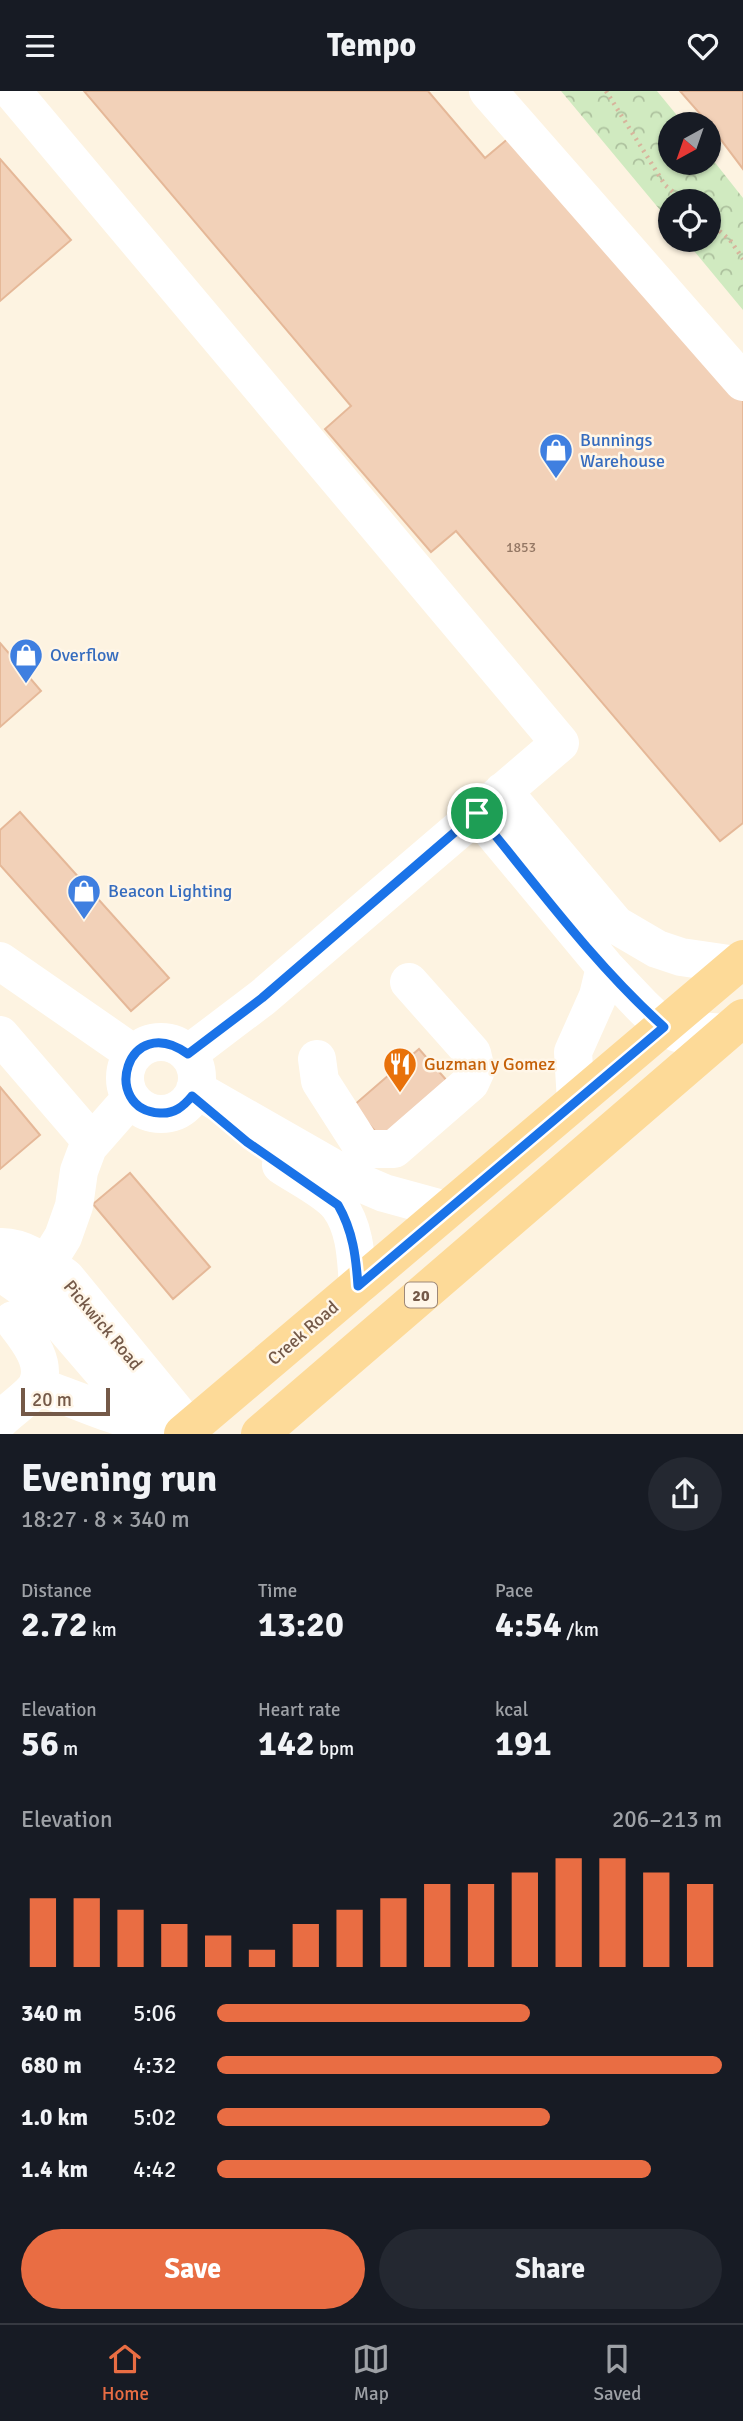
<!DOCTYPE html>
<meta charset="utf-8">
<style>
:root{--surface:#171b24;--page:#242831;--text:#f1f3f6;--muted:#9ea1a6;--line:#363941;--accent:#e96d43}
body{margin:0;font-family:Signika,sans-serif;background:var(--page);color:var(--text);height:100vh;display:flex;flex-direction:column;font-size:26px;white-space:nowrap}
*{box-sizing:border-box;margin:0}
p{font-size:23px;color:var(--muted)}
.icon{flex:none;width:38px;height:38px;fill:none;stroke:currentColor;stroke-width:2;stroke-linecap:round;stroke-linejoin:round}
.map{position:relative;height:1343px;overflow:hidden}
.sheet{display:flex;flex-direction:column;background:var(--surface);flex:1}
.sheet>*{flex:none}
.needle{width:46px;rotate:220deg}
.fabs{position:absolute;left:658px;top:21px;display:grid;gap:14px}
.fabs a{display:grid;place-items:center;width:63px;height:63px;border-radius:50%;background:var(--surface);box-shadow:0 2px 5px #0004;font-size:35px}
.scale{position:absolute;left:21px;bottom:18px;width:89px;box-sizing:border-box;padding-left:7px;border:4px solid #745948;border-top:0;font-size:19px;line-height:24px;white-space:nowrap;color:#745948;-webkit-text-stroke:5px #fff6e8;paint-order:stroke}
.pin{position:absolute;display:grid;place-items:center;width:60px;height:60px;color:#fff;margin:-30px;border:4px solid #fff;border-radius:50%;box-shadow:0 2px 7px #0007}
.round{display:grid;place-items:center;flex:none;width:74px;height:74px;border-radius:37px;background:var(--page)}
.overview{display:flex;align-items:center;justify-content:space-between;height:119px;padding:0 21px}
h1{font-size:38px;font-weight:700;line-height:52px}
.stats{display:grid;grid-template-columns:repeat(3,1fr);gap:10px;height:119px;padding:7px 21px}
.stats div{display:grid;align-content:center}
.stats b{font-size:35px;font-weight:700}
.stats small{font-size:19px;font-weight:400}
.stats p{font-size:19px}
.chart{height:196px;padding:14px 21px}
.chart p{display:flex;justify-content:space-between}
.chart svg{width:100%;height:126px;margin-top:7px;stroke:var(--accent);stroke-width:6}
.primary-button{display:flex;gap:14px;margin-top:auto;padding:14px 21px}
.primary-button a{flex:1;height:80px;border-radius:42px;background:var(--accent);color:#fff;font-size:28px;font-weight:700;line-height:80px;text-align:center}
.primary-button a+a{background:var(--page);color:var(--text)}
ul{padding:0 21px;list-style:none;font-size:23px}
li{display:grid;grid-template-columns:112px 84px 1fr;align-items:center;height:52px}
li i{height:18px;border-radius:9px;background:var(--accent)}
header{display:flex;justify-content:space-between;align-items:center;height:91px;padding:0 21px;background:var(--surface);font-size:32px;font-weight:700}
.tabs{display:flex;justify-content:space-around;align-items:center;height:98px;border-top:2px solid var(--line);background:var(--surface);font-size:19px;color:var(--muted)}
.tabs a{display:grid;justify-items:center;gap:4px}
.tabs .active{color:var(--accent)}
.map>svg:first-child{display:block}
.forest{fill:url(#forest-crowns)}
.building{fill:#f2d1b8;stroke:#e5b898;stroke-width:2}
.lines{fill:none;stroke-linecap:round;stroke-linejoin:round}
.path{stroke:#d7b49c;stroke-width:4.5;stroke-dasharray:2 5;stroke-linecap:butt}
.minor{stroke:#fff;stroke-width:38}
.major{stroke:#fdda98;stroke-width:38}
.route-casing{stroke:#fff;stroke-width:14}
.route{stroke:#1a73e8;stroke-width:9}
.labels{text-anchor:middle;stroke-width:5;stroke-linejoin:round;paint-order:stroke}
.number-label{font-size:14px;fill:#947764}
.shield{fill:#fff6e8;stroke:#9e8878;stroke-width:2}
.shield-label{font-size:16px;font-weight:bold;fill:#745948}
.shop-label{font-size:18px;fill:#366cbe;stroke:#fff6e8;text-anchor:start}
.food-label{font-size:18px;fill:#c56008;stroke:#fff6e8;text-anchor:start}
.street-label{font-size:18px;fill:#745948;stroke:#fff6e8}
</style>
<header><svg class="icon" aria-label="menu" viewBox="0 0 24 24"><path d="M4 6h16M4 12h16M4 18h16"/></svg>Tempo<svg class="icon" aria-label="heart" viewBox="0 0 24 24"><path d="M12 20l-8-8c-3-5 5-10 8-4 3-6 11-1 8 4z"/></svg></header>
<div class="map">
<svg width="743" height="1343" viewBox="0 0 743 1343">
<defs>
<pattern id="forest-crowns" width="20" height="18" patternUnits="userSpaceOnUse" patternTransform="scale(1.75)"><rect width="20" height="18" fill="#d0eac0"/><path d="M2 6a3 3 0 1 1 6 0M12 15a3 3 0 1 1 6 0" fill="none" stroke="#adc19e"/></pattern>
</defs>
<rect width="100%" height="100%" fill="#fdf3e1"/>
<path class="forest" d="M561,0H657L684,33H670V72H709V64L743,107V219L685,149H709V110H670V131Z"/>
<path class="building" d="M84,0H428L485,67L516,41L743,310V732L720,750L456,440L431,461L325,338L351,315Z
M680,0H743V78L709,33Z
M0,68L71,149L0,210Z
M0,552L41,600L0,636Z
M20,721L169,887L131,920L0,774V739Z
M419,958L448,991L382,1048L353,1015Z
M0,996L40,1044L0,1078Z
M130,1082L210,1176L173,1208L93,1113Z"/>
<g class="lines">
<path class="path" d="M606,0L665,94L684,110
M709,131L730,149L743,168"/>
<path class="minor" d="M12,0L560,652L262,907L188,963
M488,0L743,291
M503,700L616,834L657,858L681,866L736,874
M477,722L605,876L643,916L664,936L677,942L687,943L698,940L725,942
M0,870L134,963
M0,944L92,1051
M125 987a36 36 0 1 1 72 0a36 36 0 1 1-72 0Z
M317,968L320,990L361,1054L370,1058H394L470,992L476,979L472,962L409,891
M195,998L356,1090L384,1102L446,1119
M576,1010L573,961L598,905L605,876
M281,1074C297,1085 328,1100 339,1115C356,1138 356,1169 358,1195
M0,1156C24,1155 47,1173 66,1187L194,1343
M0,1181L29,1201L59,1230L156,1343
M32,1196L63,1146L74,1115L79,1080L88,1056L131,1007
M37,1295C74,1307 111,1326 150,1333
M0,1329C9,1320 32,1304 37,1294C48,1271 26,1246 13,1229"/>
<path class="major" d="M183,1343L743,868
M260,1343L743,927"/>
</g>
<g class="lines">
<g class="route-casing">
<path id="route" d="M477,722C537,795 594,873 664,936L358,1195C356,1166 353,1140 338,1114L247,1051L192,1005C183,1016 174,1023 160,1022C100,1019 126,919 188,963L262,907Z"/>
</g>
<use href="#route" class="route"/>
</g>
<defs>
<g id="shop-pin" transform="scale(1.75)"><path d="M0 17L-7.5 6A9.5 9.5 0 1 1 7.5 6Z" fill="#3f7fe0" stroke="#fff6e8"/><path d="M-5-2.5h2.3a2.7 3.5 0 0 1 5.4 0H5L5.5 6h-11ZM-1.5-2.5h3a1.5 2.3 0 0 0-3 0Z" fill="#fff"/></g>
<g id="restaurant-pin" transform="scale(1.75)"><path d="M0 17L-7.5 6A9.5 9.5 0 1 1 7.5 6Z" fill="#e8710a" stroke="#fff6e8"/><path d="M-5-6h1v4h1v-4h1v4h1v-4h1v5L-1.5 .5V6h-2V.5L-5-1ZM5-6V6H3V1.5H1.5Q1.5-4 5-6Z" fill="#fff"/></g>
</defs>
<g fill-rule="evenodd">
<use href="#shop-pin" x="556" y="359"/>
<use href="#shop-pin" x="26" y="564"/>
<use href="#shop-pin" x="84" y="800"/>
<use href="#restaurant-pin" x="400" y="973"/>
</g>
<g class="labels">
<g class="number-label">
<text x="521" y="461">1853</text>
</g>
<rect class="shield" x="405" y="1191.5" width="32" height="25" rx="5"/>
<g class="shield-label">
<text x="421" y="1210">20</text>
</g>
<g class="shop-label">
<text x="580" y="355">Bunnings<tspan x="580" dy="21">Warehouse</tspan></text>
<text x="50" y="570">Overflow</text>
<text x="108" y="806">Beacon Lighting</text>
</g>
<g class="food-label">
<text x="424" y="979">Guzman y Gomez</text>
</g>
<g class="street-label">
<text transform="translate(103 1234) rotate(50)" y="6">Pickwick Road</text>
<text transform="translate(303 1242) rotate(-41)" y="6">Creek Road</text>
</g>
</g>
</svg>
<div class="fabs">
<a><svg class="needle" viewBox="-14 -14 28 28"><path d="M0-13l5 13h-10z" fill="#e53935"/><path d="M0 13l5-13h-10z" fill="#9ea1a6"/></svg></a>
<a><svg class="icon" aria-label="locate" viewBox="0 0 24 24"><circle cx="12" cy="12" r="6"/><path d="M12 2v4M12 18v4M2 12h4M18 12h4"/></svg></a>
</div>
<div class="scale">20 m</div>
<div class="pin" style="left:477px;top:722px;background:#1e9e55"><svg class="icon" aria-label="arrive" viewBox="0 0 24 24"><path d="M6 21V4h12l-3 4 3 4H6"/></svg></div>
</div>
<section class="sheet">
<div class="overview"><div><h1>Evening run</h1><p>18:27 · 8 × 340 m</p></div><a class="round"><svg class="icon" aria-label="share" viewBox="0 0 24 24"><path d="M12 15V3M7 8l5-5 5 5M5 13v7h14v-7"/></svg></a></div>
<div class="stats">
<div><p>Distance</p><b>2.72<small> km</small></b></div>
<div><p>Time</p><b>13:20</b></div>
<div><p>Pace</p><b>4:54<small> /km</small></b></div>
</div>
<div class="stats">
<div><p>Elevation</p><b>56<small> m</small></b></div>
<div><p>Heart rate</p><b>142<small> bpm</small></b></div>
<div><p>kcal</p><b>191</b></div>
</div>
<div class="chart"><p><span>Elevation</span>206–213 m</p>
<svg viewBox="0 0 160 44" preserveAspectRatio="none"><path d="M5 44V20M15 44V20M25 44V24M35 44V29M45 44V33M55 44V38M65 44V29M75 44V24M85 44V20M95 44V15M105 44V15M115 44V11M125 44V6M135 44V6M145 44V11M155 44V15"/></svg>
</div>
<ul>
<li><b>340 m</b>5:06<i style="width:62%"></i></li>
<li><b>680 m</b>4:32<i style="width:100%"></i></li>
<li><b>1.0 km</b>5:02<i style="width:66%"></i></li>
<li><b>1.4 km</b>4:42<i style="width:86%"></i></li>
</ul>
<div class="primary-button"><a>Save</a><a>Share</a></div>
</section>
<nav class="tabs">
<a class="active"><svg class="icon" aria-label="home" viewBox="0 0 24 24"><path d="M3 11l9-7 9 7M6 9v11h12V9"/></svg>Home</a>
<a><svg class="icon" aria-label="map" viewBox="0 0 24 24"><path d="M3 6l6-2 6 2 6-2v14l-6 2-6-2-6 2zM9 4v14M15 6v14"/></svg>Map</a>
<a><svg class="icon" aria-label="saved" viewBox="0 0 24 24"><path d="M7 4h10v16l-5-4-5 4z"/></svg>Saved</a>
</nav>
